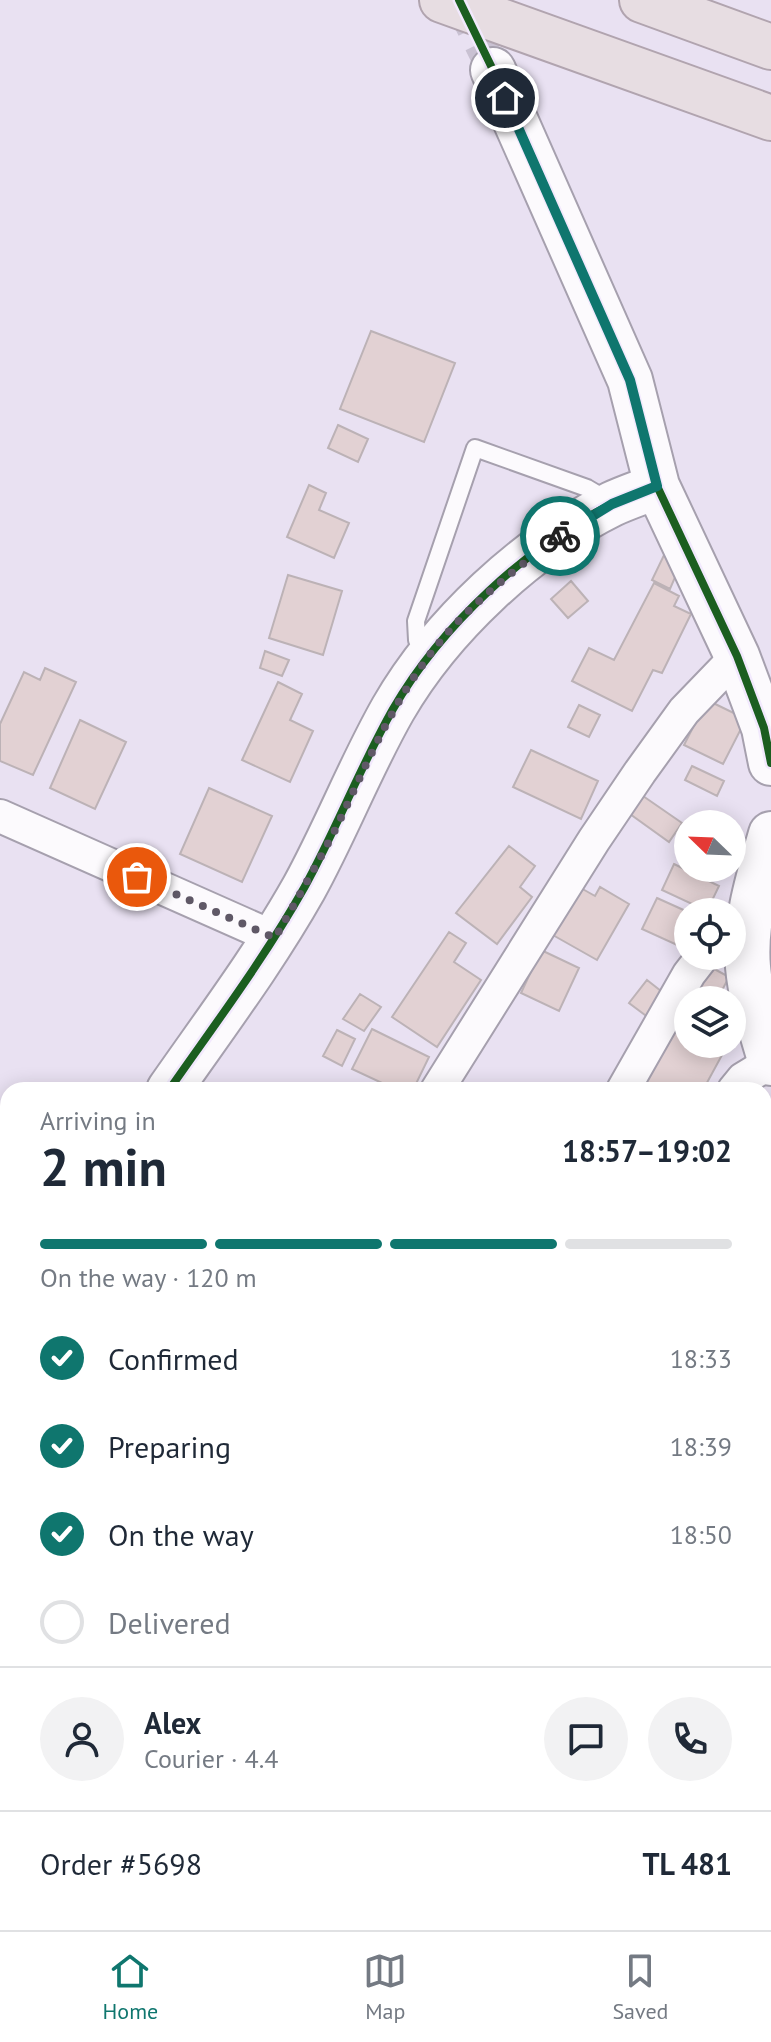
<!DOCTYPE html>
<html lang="en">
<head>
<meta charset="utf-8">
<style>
	:root { --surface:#fff; --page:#f2f2f3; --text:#1f2937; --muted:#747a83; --line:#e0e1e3; --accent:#0f766e }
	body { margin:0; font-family:"PT Sans",sans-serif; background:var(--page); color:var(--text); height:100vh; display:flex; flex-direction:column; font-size:30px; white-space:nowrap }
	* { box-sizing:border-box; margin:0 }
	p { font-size:26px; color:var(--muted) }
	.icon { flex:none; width:44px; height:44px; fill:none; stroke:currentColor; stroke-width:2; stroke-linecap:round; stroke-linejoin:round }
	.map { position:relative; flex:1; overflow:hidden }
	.sheet { position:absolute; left:0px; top:1082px; width:772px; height:848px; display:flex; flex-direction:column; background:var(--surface); border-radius:24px 24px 0 0; box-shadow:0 4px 20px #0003 }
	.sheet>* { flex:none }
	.needle { width:52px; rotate:293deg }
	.fabs { position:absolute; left:674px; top:810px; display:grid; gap:16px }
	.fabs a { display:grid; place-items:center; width:72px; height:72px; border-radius:50%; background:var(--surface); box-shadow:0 4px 20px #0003; font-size:40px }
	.pin { position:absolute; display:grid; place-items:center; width:68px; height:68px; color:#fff; margin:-34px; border:4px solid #fff; border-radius:50%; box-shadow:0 2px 8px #0007 }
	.courier { position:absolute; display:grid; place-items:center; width:80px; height:80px; margin:-40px; border:6px solid #0f766e; border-radius:50%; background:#fff; color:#222; box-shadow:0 2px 10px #0007 }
	.overview em { font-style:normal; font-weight:600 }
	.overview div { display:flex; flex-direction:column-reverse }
	.overview { display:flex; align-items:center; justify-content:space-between; height:136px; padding:0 40px }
	h1 { font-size:52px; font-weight:600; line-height:60px }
	.bar { display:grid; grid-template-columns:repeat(4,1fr); gap:12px 8px; align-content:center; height:96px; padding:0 40px }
	.bar i { height:10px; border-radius:6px; background:var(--line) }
	.bar .current { background:var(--accent) }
	.bar p { grid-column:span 4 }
	.line { display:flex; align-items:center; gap:20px; padding:0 40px; border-top:2px solid var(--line) }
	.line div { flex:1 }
	.round { display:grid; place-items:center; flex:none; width:84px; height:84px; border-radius:42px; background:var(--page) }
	ol { padding:0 40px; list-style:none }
	li { display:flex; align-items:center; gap:24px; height:88px }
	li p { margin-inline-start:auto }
	li .icon { padding:8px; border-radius:50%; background:var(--accent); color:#fff; stroke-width:4 }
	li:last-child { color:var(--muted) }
	li i { width:44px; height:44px; border:4px solid var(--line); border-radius:50% }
	.menu { display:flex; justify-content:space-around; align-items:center; height:112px; border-top:2px solid var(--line); background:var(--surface); font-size:22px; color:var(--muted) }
	.menu a { display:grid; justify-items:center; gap:4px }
	.menu .current { color:var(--accent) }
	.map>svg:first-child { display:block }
	.building { fill:#e2d1d3; stroke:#bcb2b6; stroke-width:2 }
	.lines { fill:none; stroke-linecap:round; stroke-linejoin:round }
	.street-tunnel { stroke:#c9c1d2; stroke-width:32; stroke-dasharray:32 16; stroke-linecap:butt }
	.lane-casing { stroke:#a6a0ae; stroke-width:20 }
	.street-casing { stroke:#a6a0ae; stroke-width:36 }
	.secondary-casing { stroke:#a6a0ae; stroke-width:48 }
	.highway-casing { stroke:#b1a4af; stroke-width:48 }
	.lane { stroke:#fcfafd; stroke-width:16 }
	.street { stroke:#fcfafd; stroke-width:32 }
	.secondary { stroke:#fcfafd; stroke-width:44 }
	.highway { stroke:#e7dde2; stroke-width:44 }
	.cycleway-casing { stroke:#f2e9fd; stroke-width:13 }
	.cycleway { stroke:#1b5e20; stroke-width:8 }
	.done { stroke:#5f5866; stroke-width:8; stroke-dasharray:0 14.4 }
	.route { stroke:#0f766e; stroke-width:10 }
</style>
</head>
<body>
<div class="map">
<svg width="771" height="1930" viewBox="0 0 771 1930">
	<rect width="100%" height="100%" fill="#e9e1f2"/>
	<!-- building -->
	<path class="building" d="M371,331L455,363L424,442L340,409Z
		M338,425L368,439L358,462L328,448Z
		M309,485L326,493L319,510L349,523L334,558L287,537Z
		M665,553L682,561L670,589L652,580Z
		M288,575L342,591L323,655L269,638Z
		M571,581L588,601L568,618L551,599Z
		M654,583L679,596L674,606L691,614L662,673L653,670L632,711L572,681L589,648L614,660Z
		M265,651L289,660L282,676L260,668Z
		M45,668L76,682L33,775L0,761V724L24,672L40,680Z
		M278,682L302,694L290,720L313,731L290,782L242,760Z
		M707,700L746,719L723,764L684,745Z
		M579,705L600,715L589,737L568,727Z
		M80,720L126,742L95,809L50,788Z
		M531,750L598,781L581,819L513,787Z
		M692,766L724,781L717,796L685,780Z
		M209,788L272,816L242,882L180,854Z
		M643,796L682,823L669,842L630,814Z
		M509,846L535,866L520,887L532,897L497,944L456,913Z
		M674,864L719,886L707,911L662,890Z
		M579,887L595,896L600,887L629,904L597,960L551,934Z
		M657,898L688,912V950L642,929Z
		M449,932L466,943L454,962L481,980L437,1047L392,1017Z
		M541,950L579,968L559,1011L521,993Z
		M707,965L729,977L717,1000H688Z
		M647,980L666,995L649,1018L629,1003Z
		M360,994L381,1007L364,1031L343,1019Z
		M688,1000V1044H728L703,1090H659L644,1081Z
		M372,1029L429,1057L413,1090H397L352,1069Z
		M337,1030L355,1039L342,1066L323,1056Z
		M771,1226V1316L765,1326L764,1237Z
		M768,1443L771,1444V1492L764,1489V1453Z
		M771,1586V1617L764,1614V1601Z
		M0,1762L8,1765V1792L0,1789Z
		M764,1828L771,1831V1874L764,1871Z
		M8,1914V1922H22L33,1930H0V1925Z
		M138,1922H188L185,1930H157Z
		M233,1922H265L262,1930H230Z
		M388,1922H439L438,1930H387Z
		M477,1922H546L545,1930H475Z
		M596,1922H630L627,1930H594Z
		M703,1922H755L752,1930H700Z"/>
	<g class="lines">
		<!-- street-tunnel -->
		<path class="street-tunnel" d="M459,0L493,70"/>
		<defs>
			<path id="lane" d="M426,656L417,640L416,621L475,448L587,488L609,501"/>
			<path id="street" d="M0,816L275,938
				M437,1090L594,840L640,772L684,711L737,656
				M623,1090L689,974L703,956
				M734,1090L743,1079L771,1062
				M764,1226L771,1218
				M764,1372L771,1360
				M0,1856L8,1840
				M80,1922L93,1930
				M219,1930L222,1922
				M374,1930L376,1922
				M466,1930L468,1922
				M554,1930L555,1922
				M689,1930L691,1922"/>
			<path id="secondary" d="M493,70L630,380L657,486L737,656L764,728L771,763
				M771,834C759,876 744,922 748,967C751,1000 762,1032 771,1063
				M169,1090C215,1024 264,959 304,888C336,830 360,767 393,709C441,626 527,546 612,504C627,497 643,492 657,486
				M0,1364L8,1351"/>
			<path id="highway" d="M442,0L771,118
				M642,0L771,47"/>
		</defs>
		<!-- lane casing -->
		<use href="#lane" class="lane-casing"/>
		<!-- street casing -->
		<use href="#street" class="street-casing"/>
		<!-- secondary casing -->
		<use href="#secondary" class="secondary-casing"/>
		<!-- highway casing -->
		<use href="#highway" class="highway-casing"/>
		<!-- lane -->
		<use href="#lane" class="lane"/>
		<!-- street -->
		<use href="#street" class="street"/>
		<!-- secondary -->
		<use href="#secondary" class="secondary"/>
		<!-- highway -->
		<use href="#highway" class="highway"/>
		<defs>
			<path id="cycleway" d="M459,0L493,70L630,380L657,486L737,656L764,728L771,763
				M169,1090C215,1024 264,959 304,888C336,830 360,767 393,709C441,626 527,546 612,504C627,497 643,492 657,486"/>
		</defs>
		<!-- cycleway casing -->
		<use href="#cycleway" class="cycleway-casing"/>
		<!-- cycleway -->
		<use href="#cycleway" class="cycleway"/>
	</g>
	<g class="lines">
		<!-- done -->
		<path class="done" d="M137,877L275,938C295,903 315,868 334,832C363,773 387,713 426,660C461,611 511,572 560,536"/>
		<!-- route -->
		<path class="route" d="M505,98L630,380L657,486L612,504L560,536"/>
	</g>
</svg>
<div class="fabs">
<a><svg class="needle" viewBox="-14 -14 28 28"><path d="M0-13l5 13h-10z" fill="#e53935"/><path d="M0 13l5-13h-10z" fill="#747a83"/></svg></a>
<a><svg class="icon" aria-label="locate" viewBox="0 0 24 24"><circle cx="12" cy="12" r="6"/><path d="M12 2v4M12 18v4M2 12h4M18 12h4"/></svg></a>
<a><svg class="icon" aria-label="layers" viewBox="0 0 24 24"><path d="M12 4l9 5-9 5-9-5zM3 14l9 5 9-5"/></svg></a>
</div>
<div class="pin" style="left:137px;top:877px;background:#ea580c"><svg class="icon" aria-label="bag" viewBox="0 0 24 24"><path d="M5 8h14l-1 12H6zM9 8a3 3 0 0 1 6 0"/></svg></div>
<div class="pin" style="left:505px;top:98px;background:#1f2937"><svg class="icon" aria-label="home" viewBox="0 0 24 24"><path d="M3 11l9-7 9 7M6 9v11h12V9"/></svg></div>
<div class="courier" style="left:560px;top:536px"><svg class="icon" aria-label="bike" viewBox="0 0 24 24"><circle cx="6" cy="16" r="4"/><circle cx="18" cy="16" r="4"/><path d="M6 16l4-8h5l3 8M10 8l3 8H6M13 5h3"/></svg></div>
<section class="sheet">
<div class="overview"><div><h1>2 min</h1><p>Arriving in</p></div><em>18:57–19:02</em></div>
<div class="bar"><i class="current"></i><i class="current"></i><i class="current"></i><i></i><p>On the way · 120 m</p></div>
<ol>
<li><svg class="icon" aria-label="check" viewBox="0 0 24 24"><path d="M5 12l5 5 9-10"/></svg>Confirmed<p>18:33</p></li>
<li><svg class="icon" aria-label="check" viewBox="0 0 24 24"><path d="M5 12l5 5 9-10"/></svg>Preparing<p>18:39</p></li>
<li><svg class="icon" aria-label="check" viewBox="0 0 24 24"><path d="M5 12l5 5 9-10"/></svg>On the way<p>18:50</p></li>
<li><i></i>Delivered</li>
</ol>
<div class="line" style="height:144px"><a class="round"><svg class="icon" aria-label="person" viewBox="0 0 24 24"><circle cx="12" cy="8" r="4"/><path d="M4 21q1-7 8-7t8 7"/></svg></a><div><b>Alex</b><p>Courier · 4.4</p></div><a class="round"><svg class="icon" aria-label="chat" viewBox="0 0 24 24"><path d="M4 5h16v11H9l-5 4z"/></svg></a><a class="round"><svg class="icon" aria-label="phone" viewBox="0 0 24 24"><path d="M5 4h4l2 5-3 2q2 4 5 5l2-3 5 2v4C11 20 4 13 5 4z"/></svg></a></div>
<div class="line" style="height:104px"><div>Order #5698</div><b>TL 481</b></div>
</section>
</div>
<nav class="menu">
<a class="current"><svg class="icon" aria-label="home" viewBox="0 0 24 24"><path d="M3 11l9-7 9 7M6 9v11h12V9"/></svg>Home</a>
<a><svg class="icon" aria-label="map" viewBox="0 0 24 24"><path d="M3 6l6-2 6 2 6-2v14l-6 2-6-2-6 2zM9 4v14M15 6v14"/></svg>Map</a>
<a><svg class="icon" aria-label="saved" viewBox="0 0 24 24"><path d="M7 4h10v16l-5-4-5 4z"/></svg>Saved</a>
</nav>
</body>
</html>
